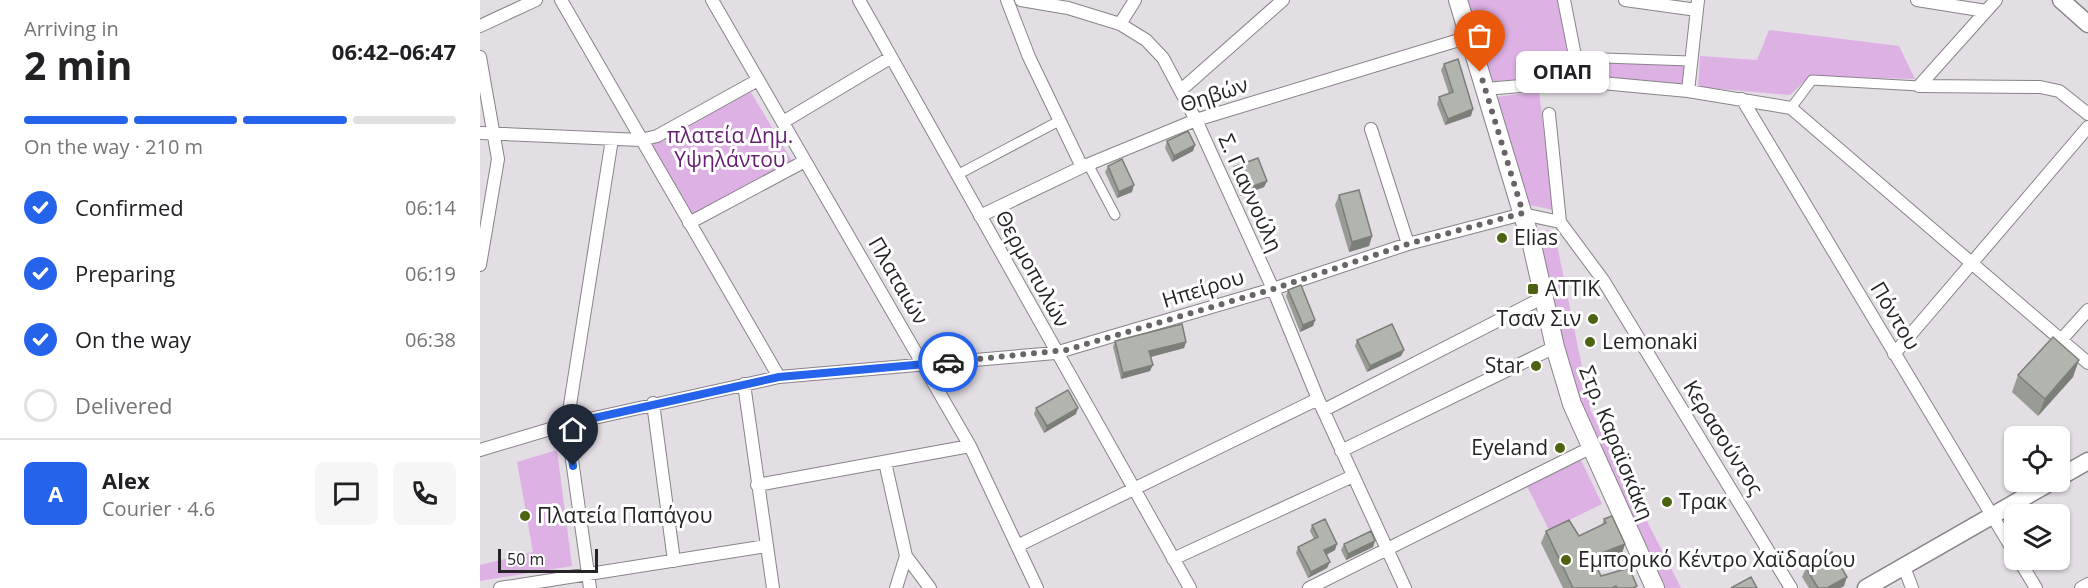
<!DOCTYPE html>
<html lang="en">
<head>
<meta charset="utf-8">
<style>
	:root { --surface:#fff; --page:#f6f6f6; --text:#202124; --muted:#757577; --line:#e0e0e0; --accent:#2563eb }
	body { margin:0; font-family:"Open Sans",sans-serif; background:var(--page); color:var(--text); height:100vh; display:flex; flex-direction:column; font-size:22px; white-space:nowrap }
	* { box-sizing:border-box; margin:0 }
	p { font-size:20px; color:var(--muted) }
	.icon { flex:none; width:33px; height:33px; fill:none; stroke:currentColor; stroke-width:2; stroke-linecap:round; stroke-linejoin:round }
	.map { position:relative; flex:1; overflow:hidden }
	.side { display:flex; flex-direction:column; background:var(--surface); width:480px }
	.side>* { flex:none }
	.fabs { position:absolute; left:1524px; top:426px; display:grid; gap:12px }
	.fabs a { display:grid; place-items:center; width:66px; height:66px; border-radius:9px; background:var(--surface); box-shadow:0 2px 4px #0004; font-size:30px }
	.scale { position:absolute; left:18px; bottom:15px; width:100px; box-sizing:border-box; padding-left:6px; border:3px solid #262326; border-top:0; font-size:16px; line-height:21px; white-space:nowrap; color:#262326; -webkit-text-stroke:4px #fff; paint-order:stroke }
	.pin { position:absolute; display:grid; place-items:center; width:51px; height:51px; color:#fff; margin:-62px -26px; border-radius:50% 50% 50% 0; rotate:-45deg; box-shadow:0 0 6px #0007 }
	.pin .icon { rotate:45deg }
	.courier { position:absolute; display:grid; place-items:center; width:60px; height:60px; margin:-30px; border:4px solid #2563eb; border-radius:50%; background:#fff; color:#222; box-shadow:0 2px 8px #0007 }
	.bubble { position:absolute; height:42px; border-radius:9px; background:var(--surface); box-shadow:0 2px 4px #0004; font-size:20px; font-weight:700; line-height:42px; text-align:center }
	.overview em { font-style:normal; font-weight:700 }
	.overview div { display:flex; flex-direction:column-reverse }
	.overview { display:flex; align-items:center; justify-content:space-between; height:102px; padding:0 24px }
	h1 { font-size:39px; font-weight:700; line-height:45px }
	.bar { display:grid; grid-template-columns:repeat(4,1fr); gap:9px 6px; align-content:center; height:72px; padding:0 24px }
	.bar i { height:8px; border-radius:4px; background:var(--line) }
	.bar .on { background:var(--accent) }
	.bar p { grid-column:span 4 }
	.line { display:flex; align-items:center; gap:15px; padding:0 24px; border-top:2px solid var(--line) }
	.line div { flex:1 }
	.round { display:grid; place-items:center; flex:none; width:63px; height:63px; border-radius:9px; background:var(--page) }
	ol { padding:0 24px; list-style:none }
	li { display:flex; align-items:center; gap:18px; height:66px }
	li p { margin-inline-start:auto }
	li .icon { padding:6px; border-radius:50%; background:var(--accent); color:#fff; stroke-width:4 }
	li:last-child { color:var(--muted) }
	li i { width:33px; height:33px; border:3px solid var(--line); border-radius:50% }
	main { display:flex; flex:1; min-height:0 }
	.map>svg:first-child { display:block }
	.green { fill:#ddb1e4 }
	.lines { fill:none; stroke-linecap:round; stroke-linejoin:round }
	.pedestrian-casing { stroke:#89838a; stroke-width:11 }
	.minor-casing { stroke:#89838a; stroke-width:14 }
	.tertiary-casing { stroke:#89838a; stroke-width:19 }
	.secondary-casing { stroke:#89838a; stroke-width:20 }
	.pedestrian { stroke:#fff; stroke-width:9 }
	.minor { stroke:#fff; stroke-width:12 }
	.tertiary { stroke:#fff; stroke-width:16 }
	.secondary { stroke:#fff; stroke-width:18 }
	.wall { fill:#989c95 }
	.shaded-wall { fill:#7c7f79 }
	.building { fill:#b1b5ad; stroke:#7c7f79; stroke-width:1.5 }
	.done { stroke:#686468; stroke-width:6; stroke-dasharray:0 10.8 }
	.route { stroke:#2563eb; stroke-width:8 }
	.poi-dot { fill:#4d630f; stroke:#fff; stroke-width:2 }
	.labels { text-anchor:middle; stroke-width:6; stroke-linejoin:round; paint-order:stroke }
	.street-label { font-size:21px; fill:#262326; stroke:#fff }
	.park-label { font-size:21px; fill:#64206f; stroke:#fff }
	.poi-label { font-size:21px; fill:#262326; stroke:#fff; text-anchor:start }
</style>
</head>
<body>
<main>
<section class="side">
<div class="overview"><div><h1>2 min</h1><p>Arriving in</p></div><em>06:42–06:47</em></div>
<div class="bar"><i class="on"></i><i class="on"></i><i class="on"></i><i></i><p>On the way · 210 m</p></div>
<ol>
<li><svg class="icon" aria-label="check" viewBox="0 0 24 24"><path d="M5 12l5 5 9-10"/></svg>Confirmed<p>06:14</p></li>
<li><svg class="icon" aria-label="check" viewBox="0 0 24 24"><path d="M5 12l5 5 9-10"/></svg>Preparing<p>06:19</p></li>
<li><svg class="icon" aria-label="check" viewBox="0 0 24 24"><path d="M5 12l5 5 9-10"/></svg>On the way<p>06:38</p></li>
<li><i></i>Delivered</li>
</ol>
<div class="line" style="height:108px"><b class="round" style="background:var(--accent);color:#fff">A</b><div><b>Alex</b><p>Courier · 4.6</p></div><a class="round"><svg class="icon" aria-label="chat" viewBox="0 0 24 24"><path d="M4 5h16v11H9l-5 4z"/></svg></a><a class="round"><svg class="icon" aria-label="phone" viewBox="0 0 24 24"><path d="M5 4h4l2 5-3 2q2 4 5 5l2-3 5 2v4C11 20 4 13 5 4z"/></svg></a></div>
</section>
<div class="map">
<svg width="1608" height="588" viewBox="0 0 1608 588">
	<rect width="100%" height="100%" fill="#e3dde4"/>
	<!-- green -->
	<path class="green" d="M982,0H1079L1094,75L1009,84Z
		M1289,30L1419,46L1435,79L1330,76L1310,95L1218,87L1220,56L1277,60Z
		M1102,63L1205,64L1204,85L1105,77Z
		M269,89L313,163L213,215L170,145Z
		M1059,91L1073,210L1050,205L1016,97Z
		M1055,230H1074L1111,411L1201,588H1181L1102,416Z
		M77,450L92,566L0,581V565L53,552L37,462Z
		M1100,458L1122,504L1069,530L1046,484Z"/>
	<g class="lines">
		<defs>
			<path id="pedestrian" d="M1095,57L1210,61
				M1311,108L1332,80L1439,86
				M608,164L635,215
				M477,175L579,121"/>
			<path id="minor" d="M81,0L299,377
				M232,0L490,446L557,588
				M379,0L710,588
				M527,0L549,57L602,167
				M541,0L588,8L640,24L666,40L683,58L716,120L793,289L838,399L925,588
				M1084,0L1100,81
				M1145,0L1217,10
				M1437,0L1506,11
				M640,24L655,0
				M0,26L56,0
				M0,57L18,159L0,265
				M1439,86L1560,87L1579,91L1608,114
				M1439,86L1516,0
				M1006,89L1100,81L1208,91L1311,108L1608,363
				M701,90L803,0
				M1208,91L1218,0
				M1262,99L1534,552
				M1069,114L1080,222
				M303,122L410,58
				M891,129L928,244
				M0,133L161,140L177,136L278,80
				M500,216L602,167L716,120L989,37
				M209,223L325,161
				M1581,340L1608,310
				M1414,354L1608,127
				M264,384L293,588
				M173,403L194,561
				M844,410L1064,297
				M0,450L87,424L299,377L575,353L793,289L928,244L1043,214L1080,222L1123,280L1311,588
				M861,451L1075,347
				M405,462L426,556L450,588
				M277,485L490,446
				M537,546L838,399
				M693,559L873,476
				M1539,560L1556,588
				M1424,567L1432,588
				M20,588L286,546
				M110,588L87,424L132,139
				M416,588L426,556
				M829,588L1110,448
				M1601,588L1608,584"/>
			<path id="tertiary" d="M1581,0L1608,24
				M1580,477L1608,461
				M1386,588L1571,482"/>
			<path id="secondary" d="M978,0L1052,245L1075,347L1092,404L1175,588"/>
		</defs>
		<!-- pedestrian casing -->
		<use href="#pedestrian" class="pedestrian-casing"/>
		<!-- minor casing -->
		<use href="#minor" class="minor-casing"/>
		<!-- tertiary casing -->
		<use href="#tertiary" class="tertiary-casing"/>
		<!-- secondary casing -->
		<use href="#secondary" class="secondary-casing"/>
		<!-- pedestrian -->
		<use href="#pedestrian" class="pedestrian"/>
		<!-- minor -->
		<use href="#minor" class="minor"/>
		<!-- tertiary -->
		<use href="#tertiary" class="tertiary"/>
		<!-- secondary -->
		<use href="#secondary" class="secondary"/>
	</g>
	<!-- wall -->
	<path class="wall" d="M964,64L991,116L965,125L957,104L959,97L969,94L961,70Z
		M687,141L715,145L713,151L692,162L685,148Z
		M628,166L652,192L637,198L625,172Z
		M754,167L787,181L784,187L760,196L751,173Z
		M859,195L892,236L889,246L869,252L855,205Z
		M808,290L835,320L833,326L820,332L806,296Z
		M877,340L924,350L921,356L887,372L875,346Z
		M635,341L706,342L704,348L670,357V371L641,379L633,347Z
		M1538,375L1593,377L1558,416L1532,392Z
		M556,408L596,414L564,433L554,414Z
		M1124,519L1145,544L1141,556L1116,566L1121,576L1157,588H1083L1061,543L1066,531L1099,536L1122,525Z
		M832,525L855,550L846,555L847,568L828,578L816,553L818,547L834,539L830,531Z
		M864,544L893,547L866,560L861,550Z
		M1326,568L1364,586L1360,588H1329L1322,577Z"/>
	<!-- shaded-wall -->
	<path class="shaded-wall" d="M993,109L991,116L965,125L968,119Z
		M715,145L713,151L692,162L694,156Z
		M787,181L784,187L760,196L763,190Z
		M654,185L652,192L637,198L639,192Z
		M892,236L889,246L869,252L872,242Z
		M835,320L833,326L820,332L823,325Z
		M706,342L704,348L667,358L669,351Z
		M924,350L921,356L887,372L890,366Z
		M1599,360L1593,377L1558,416L1565,399Z
		M673,365L670,371L641,379L643,373Z
		M598,408L596,414L564,433L567,426Z
		M895,541L893,547L866,560L868,554Z
		M857,544L855,550L842,557L844,550Z
		M1145,544L1141,556L1108,570L1112,557Z
		M850,562L847,568L828,578L831,572Z
		M1367,577L1364,586L1360,588H1347Z"/>
	<!-- building -->
	<path class="building" d="M978,59L993,109L968,119L959,97L973,92L964,64Z
		M708,131L715,145L694,156L687,141Z
		M778,158L787,181L763,190L754,167Z
		M642,159L654,185L639,192L628,166Z
		M879,190L892,236L872,242L859,195Z
		M821,285L835,320L823,325L808,290Z
		M702,324L706,342L669,351L673,365L643,373L635,341Z
		M912,324L924,350L890,366L877,340Z
		M1573,337L1599,360L1565,399L1538,375Z
		M588,390L598,408L567,426L556,408Z
		M1132,516L1145,544L1112,557L1121,576L1149,568L1157,586L1153,588H1137L1136,586L1132,588H1093L1066,531L1089,520L1099,536L1126,523L1124,519Z
		M845,519L857,544L844,550L850,562L831,572L818,547L838,537L832,525Z
		M891,531L895,541L868,554L864,544Z
		M1352,552L1367,577L1347,588H1338L1326,568Z
		M1271,577L1277,588H1251Z"/>
	<g class="lines">
		<!-- done -->
		<path class="done" d="M468,362L586,350L793,289L928,244L1043,213L1000,72"/>
		<!-- route -->
		<path class="route" d="M93,466L87,424L299,377L468,362"/>
	</g>
	<!-- markers -->
	<g class="poi-dot">
		<circle cx="1022" cy="238" r="6"/>
		<rect x="1047" y="283" width="12" height="12" rx="3"/>
		<circle cx="1113" cy="319" r="6"/>
		<circle cx="1110" cy="342" r="6"/>
		<circle cx="1056" cy="366" r="6"/>
		<circle cx="1080" cy="448" r="6"/>
		<circle cx="1187" cy="502" r="6"/>
		<circle cx="45" cy="516" r="6"/>
		<circle cx="1086" cy="560" r="6"/>
	</g>
	<g class="labels">
		<!-- street labels -->
		<g class="street-label">
			<text transform="translate(734 95) rotate(-18)" y="7">Θηβών</text>
			<text transform="translate(770 193) rotate(66)" y="7">Σ. Γιαννούλη</text>
			<text transform="translate(552 269) rotate(61)" y="7">Θερμοπυλών</text>
			<text transform="translate(418 281) rotate(60)" y="7">Πλαταιών</text>
			<text transform="translate(723 289) rotate(-17)" y="7">Ηπείρου</text>
			<text transform="translate(1415 316) rotate(59)" y="7">Πόντου</text>
			<text transform="translate(1243 438) rotate(58)" y="7">Κερασούντος</text>
			<text transform="translate(1136 443) rotate(68)" y="7">Στρ. Καραϊσκάκη</text>
		</g>
		<!-- park labels -->
		<g class="park-label">
			<text x="250" y="143">πλατεία Δημ.<tspan x="250" dy="24">Υψηλάντου</tspan></text>
		</g>
		<!-- poi labels -->
		<g class="poi-label">
			<text x="1034" y="245">Elias</text>
			<text x="1065" y="296">ΑΤΤΙΚ</text>
			<text x="1101" y="326" text-anchor="end">Τσαν Σιν</text>
			<text x="1122" y="349">Lemonaki</text>
			<text x="1044" y="373" text-anchor="end">Star</text>
			<text x="1068" y="455" text-anchor="end">Eyeland</text>
			<text x="1199" y="509">Τρακ</text>
			<text x="57" y="523">Πλατεία Παπάγου</text>
			<text x="1098" y="567">Εμπορικό Κέντρο Χαϊδαρίου</text>
		</g>
	</g>
</svg>
<div class="fabs">
<a><svg class="icon" aria-label="locate" viewBox="0 0 24 24"><circle cx="12" cy="12" r="6"/><path d="M12 2v4M12 18v4M2 12h4M18 12h4"/></svg></a>
<a><svg class="icon" aria-label="layers" viewBox="0 0 24 24"><path d="M12 4l9 5-9 5-9-5zM3 14l9 5 9-5"/></svg></a>
</div>
<div class="scale">50 m</div>
<div class="pin" style="left:1000px;top:72px;background:#ea580c"><svg class="icon" aria-label="bag" viewBox="0 0 24 24"><path d="M5 8h14l-1 12H6zM9 8a3 3 0 0 1 6 0"/></svg></div>
<div class="pin" style="left:93px;top:466px;background:#1f2937"><svg class="icon" aria-label="home" viewBox="0 0 24 24"><path d="M3 11l9-7 9 7M6 9v11h12V9"/></svg></div>
<div class="courier" style="left:468px;top:362px"><svg class="icon" aria-label="car" viewBox="0 0 24 24"><path d="M5 17H2v-5l4-1 3-4h7l3 4 3 1v5h-3M9 17h6M6 11h13"/><circle cx="7" cy="17" r="2"/><circle cx="17" cy="17" r="2"/></svg></div>
<div class="bubble" style="left:1036px;top:51px;width:93px">ΟΠΑΠ</div>
</div>
</main>
</body>
</html>
